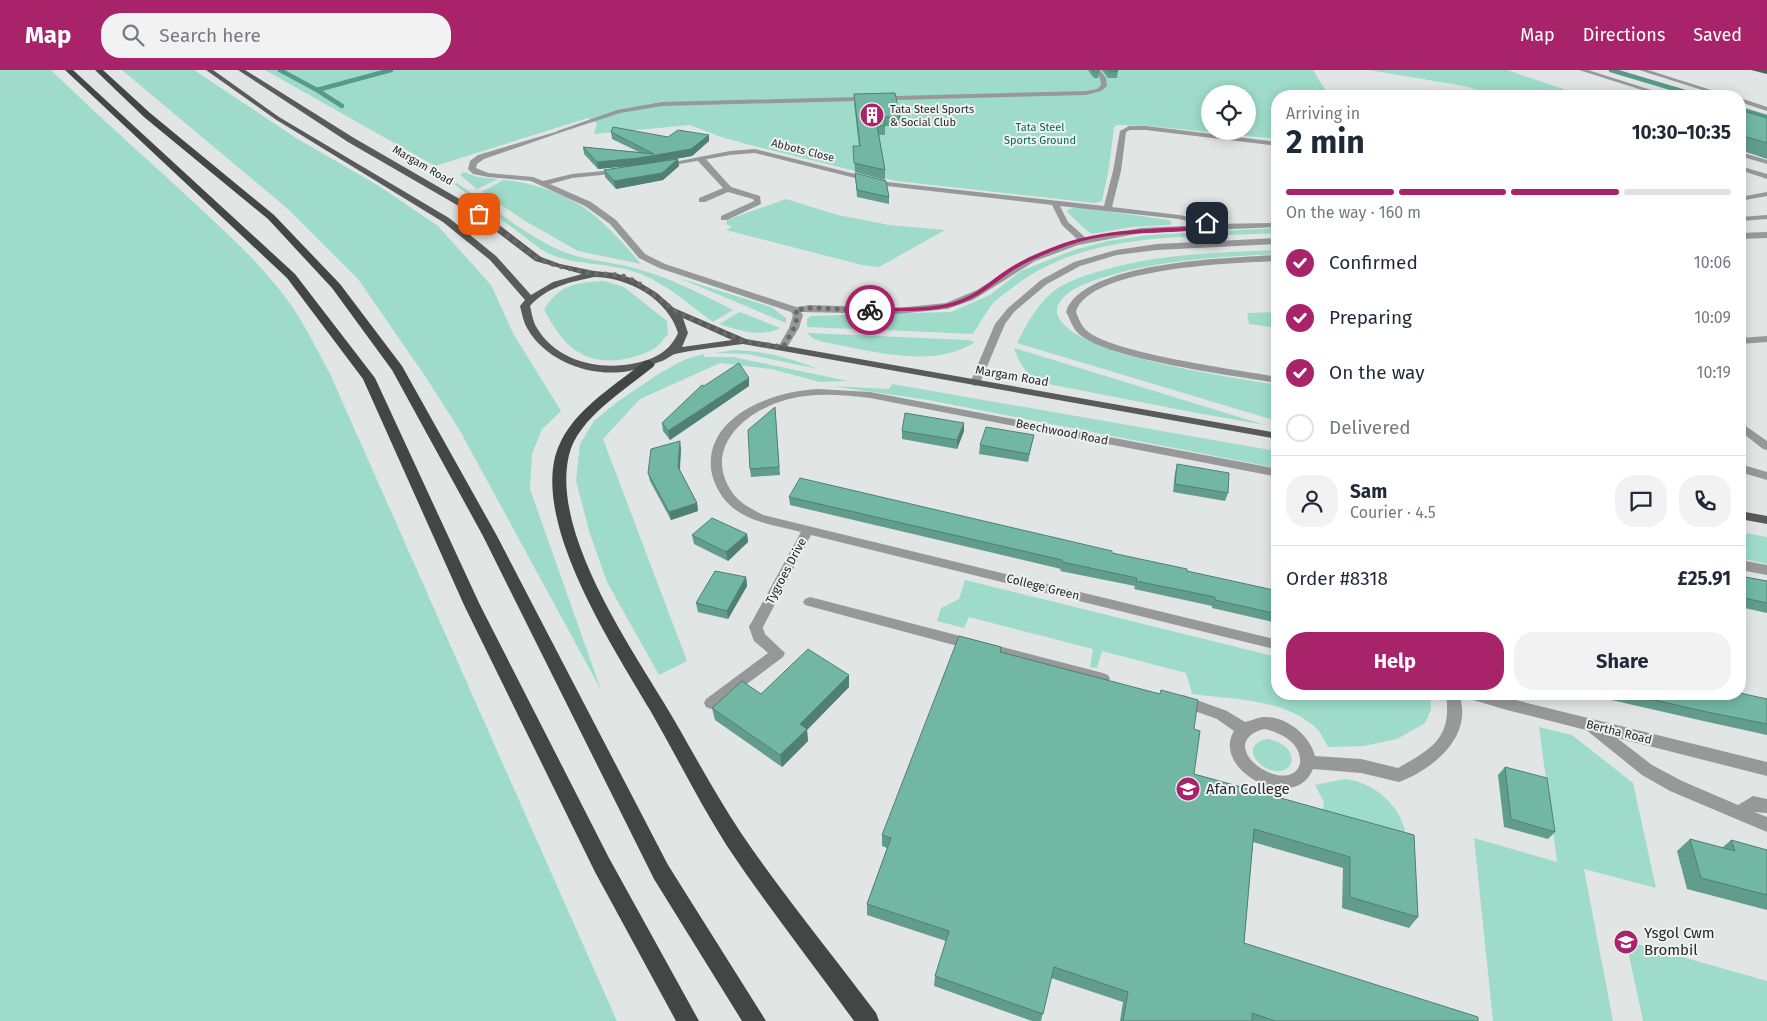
<!DOCTYPE html>
<html lang="en">
<head>
<meta charset="utf-8">
<style>
	:root { --surface:#fff; --page:#f2f2f3; --text:#1f2937; --muted:#747a83; --line:#e0e1e3; --accent:#a9236b }
	body { margin:0; font-family:"Fira Sans",sans-serif; background:var(--page); color:var(--text); height:100vh; display:flex; flex-direction:column; font-size:19px; white-space:nowrap }
	* { box-sizing:border-box; margin:0 }
	p { font-size:16px; color:var(--muted) }
	.icon { flex:none; width:28px; height:28px; fill:none; stroke:currentColor; stroke-width:2; stroke-linecap:round; stroke-linejoin:round }
	.map { position:relative; flex:1; overflow:hidden }
	.side { position:absolute; left:1271px; top:20px; width:475px; height:610px; display:flex; flex-direction:column; background:var(--surface); border-radius:20px; box-shadow:0 2px 12px #0003 }
	.side>* { flex:none }
	.fabs { position:absolute; left:1201px; top:15px; display:grid; gap:10px }
	.fabs a { display:grid; place-items:center; width:55px; height:55px; border-radius:50%; background:var(--surface); box-shadow:0 2px 12px #0003; font-size:25px }
	.pin { position:absolute; display:grid; place-items:center; width:42px; height:42px; color:#fff; margin:-21px; border-radius:10px; box-shadow:0 2px 8px #0006 }
	.courier { position:absolute; display:grid; place-items:center; width:50px; height:50px; margin:-25px; border:4px solid #a9236b; border-radius:50%; background:#fff; color:#222; box-shadow:0 1px 6px #0007 }
	.headline em { font-style:normal; font-weight:700 }
	.headline div { display:flex; flex-direction:column-reverse }
	.headline { display:flex; align-items:center; justify-content:space-between; height:85px; padding:0 15px }
	h1 { font-size:32px; font-weight:700; line-height:38px }
	.bar { display:grid; grid-template-columns:repeat(4,1fr); gap:8px 5px; align-content:center; height:60px; padding:0 15px }
	.bar i { height:6px; border-radius:4px; background:var(--line) }
	.bar .current { background:var(--accent) }
	.bar p { grid-column:span 4 }
	.line { display:flex; align-items:center; gap:12px; padding:0 15px; border-top:1px solid var(--line) }
	.line div { flex:1 }
	.round { display:grid; place-items:center; flex:none; width:52px; height:52px; border-radius:20px; background:var(--page) }
	ol { padding:0 15px; list-style:none }
	li { display:flex; align-items:center; gap:15px; height:55px }
	li p { margin-inline-start:auto }
	li .icon { padding:5px; border-radius:50%; background:var(--accent); color:#fff; stroke-width:4 }
	li:last-child { color:var(--muted) }
	li i { width:28px; height:28px; border:2px solid var(--line); border-radius:50% }
	.primary-button { display:flex; gap:10px; margin-top:auto; padding:10px 15px }
	.primary-button a { flex:1; height:58px; border-radius:20px; background:var(--accent); color:#fff; font-size:20px; font-weight:700; line-height:58px; text-align:center }
	.primary-button a+a { background:var(--page); color:var(--text) }
	header { display:flex; align-items:center; gap:30px; box-sizing:border-box; height:70px; padding:0 25px; background:var(--accent); color:#fff }
	header strong { font-size:24px }
	nav { display:flex; gap:28px; margin-inline-start:auto; font-size:18px }
	.search { width:350px; height:45px; background:var(--page); display:flex; align-items:center; gap:12px; box-sizing:border-box; padding:0 18px; border-radius:20px; color:var(--muted); font-size:19px }
	.map>svg:first-child { display:block }
	.green { fill:#9edcc9; fill-rule:evenodd }
	.lines { fill:none; stroke-linecap:round; stroke-linejoin:round }
	.stream { stroke:#559b87; stroke-width:4.5 }
	.lane { fill:#979998; fill-rule:evenodd }
	.street { fill:#979998; fill-rule:evenodd }
	.primary { fill:#585b5a; fill-rule:evenodd }
	.highway { fill:#424645; fill-rule:evenodd }
	.wall { fill:#629d8c }
	.shaded-wall { fill:#508072 }
	.building { fill:#72b7a3; stroke:#508072 }
	.route { fill:#a9236b }
	.done { stroke:#696b6b; stroke-width:5; stroke-dasharray:0 9 }
	.labels { text-anchor:middle; stroke-width:4; stroke-linejoin:round; paint-order:stroke }
	.far-poi-label { font-size:11px; fill:#292a2a; stroke:#eef2f1; text-anchor:start }
	.far-park-label { font-size:11px; fill:#086754; stroke:#eef2f1 }
	.far-street-label { font-size:11px; fill:#292a2a; stroke:#eef2f1 }
	.street-label { font-size:12px; fill:#292a2a; stroke:#eef2f1 }
	.near-poi-label { font-size:15px; fill:#292a2a; stroke:#eef2f1; text-anchor:start }
</style>
</head>
<body>
<header>
<strong>Map</strong>
<div class="search"><svg class="icon" aria-label="search" viewBox="0 0 24 24"><circle cx="10" cy="10" r="6"/><path d="M15 15l6 6"/></svg>Search here</div>
<nav><a>Map</a><a>Directions</a><a>Saved</a></nav>
</header>
<div class="map">
<svg width="1767" height="951" viewBox="0 0 1767 951">
	<rect width="100%" height="100%" fill="#e1e5e4"/>
	<!-- green -->
	<path class="green" d="M0,0H51C100,48 152,93 202,140C234,170 268,201 293,238C307,259 318,282 330,304L617,951H0Z
		M122,0H194L296,68L379,116L438,156L491,215L514,265L561,341L542,359L532,384L530,419L601,620L459,359L425,306L358,209L288,139Z
		M265,0H1313L1329,26H1278L1277,69L1149,56L1117,55L1114,57L1109,98L1102,131L1095,133L896,111L758,77L721,67L690,55L594,64L597,53L588,48L435,96ZM1210,24H1248V61H1210Z
		M1369,0H1507L1584,26H1500L1464,16Z
		M463,102L478,107L498,109L477,119L460,105Z
		M503,110C539,113 578,128 604,154C617,166 629,180 641,194L578,181L525,151L482,122Z
		M457,113C489,135 532,170 567,183C591,192 617,192 641,200C673,209 703,225 733,240L713,252C689,235 664,211 635,202C604,191 571,197 542,180L454,114Z
		M786,129L838,145L889,155L945,160L879,197L862,195L726,160L732,157L726,154L727,150Z
		M1076,137L1169,150L1172,153L1170,155L1132,157L1092,164L1086,160L1068,143L1067,140Z
		M1277,158V163C1189,168 1085,160 1012,218C1006,223 999,227 994,232C986,241 980,254 973,264L884,260V253H878L877,260L807,257V249L811,246L951,242L990,225L1021,201L1074,180L1108,171L1149,165Z
		M1277,180V184C1217,187 1156,190 1098,209C1085,214 1071,218 1062,229C1058,234 1055,240 1058,246C1076,287 1233,307 1277,315V351L1017,273C1027,253 1039,231 1058,218C1071,210 1089,204 1104,200C1163,183 1217,183 1277,180Z
		M679,208L771,237L786,248V253Z
		M604,211L624,217L667,251L668,264C664,268 660,275 655,278C633,291 600,296 578,282C562,272 553,255 544,240C558,215 577,212 604,211Z
		M740,242L780,258C762,268 737,260 719,254Z
		M1277,242V258L1249,254L1247,243Z
		M807,263L968,270L975,272C933,300 869,280 823,272L814,269Z
		M1014,278L1265,355L1197,343L1043,313C1026,305 1020,295 1014,278Z
		M735,280C764,281 791,288 818,299L747,284L715,283Z
		M703,284L705,287H733L848,311L820,312L771,299L720,293L640,329L603,369L687,591L659,605L607,512L590,464L576,411L580,374L594,351L617,332L660,303L684,290Z
		M892,314L1277,381V398L928,330L832,316L889,319Z
		M1740,462L1767,467V494L1740,488Z
		M965,510L1277,587L1278,624H1426L1430,625L1431,640L1425,653L1397,669L1364,676L1328,677C1325,671 1322,665 1318,660C1287,628 1233,630 1192,624L1186,603L1102,581L1097,598L1090,597L1093,579L969,547L964,558L937,551L941,538L959,529Z
		M1539,657L1572,665L1633,713L1656,818L1584,799L1613,951H1493L1474,768L1557,792Z
		M1268,669C1274,670 1279,672 1283,675C1294,682 1296,698 1281,701C1260,704 1237,674 1268,669Z
		M1345,709C1371,712 1396,731 1404,757C1406,763 1405,771 1406,777L1321,753L1324,732L1315,715Z
		M1626,871L1767,911V951H1643Z"/>
	<g class="lines">
		<!-- stream -->
		<path class="stream" d="M280,0L317,20
			M1611,0L1698,26
			M342,36L317,20L391,0
			M1740,39L1767,47"/>
		<!-- lane -->
		<path class="lane" d="M1094,0H1100L1106,8L1107,16L1101,21L1086,25L662,36L620,43L562,62L557,61L617,40L662,32L1086,21L1097,19L1101,15L1100,8Z
			M1579,0H1588L1670,26H1661Z
			M1639,0H1648L1730,26H1721Z
			M1740,28L1767,37V41L1740,32Z
			M1740,82L1767,90V94L1740,86Z
			M698,87H704L731,117L760,126L761,134L727,150H721V146L754,131L753,129L728,122L705,132H699V128L723,118L698,91Z
			M1740,96L1767,104V109L1740,100Z
			M1767,122V126L1740,131V127Z
			M1740,135L1745,137V141H1740Z
			M1767,145V149L1740,151V147Z
			M1278,168V174L1157,180L1117,185L1080,196L1047,214L1014,242L1005,254L980,313L975,316L970,313L995,254L1008,238L1041,210L1074,192L1116,180L1157,174Z
			M810,527L1103,603L1108,605L1110,609L1108,613L1103,615L805,535L803,532L805,529Z
			M756,552L761,553L765,564L785,583L783,587L716,637L711,639L706,637L704,633L706,629L768,583L754,571L749,557L751,553Z
			M1446,624H1460C1461,632 1463,640 1462,647C1459,678 1426,702 1399,712L1361,703L1313,699C1295,745 1210,700 1234,661L1217,649L1178,635L1176,631L1178,627L1183,625L1227,641L1245,652C1251,651 1258,647 1264,647C1286,646 1310,665 1315,686L1361,689L1398,698C1433,678 1452,668 1446,624ZM1264,659C1280,662 1302,673 1300,693C1299,698 1296,702 1291,704C1267,714 1218,672 1264,659Z
			M1590,649L1595,651L1652,695L1682,711L1738,735L1753,726L1767,729V743L1754,742L1767,747V762L1670,721L1642,705L1585,659L1583,655L1585,651Z"/>
		<!-- street -->
		<path class="street" d="M1129,56H1146L1278,72V76L1146,60H1130L1126,62L1121,101L1112,137L1179,145L1210,151L1212,154L1278,153V157L1141,163L1078,175L1035,191L973,230L947,239L897,244L801,242L803,245L799,258L786,279L783,280L778,277L789,258L793,245L791,242L659,198L639,188L610,154L585,136L531,111L488,107L473,104L468,99L470,91L478,85L562,60V62L484,89L477,94L476,98L488,103L533,107L543,111L572,104L624,99L625,101L621,103L572,108L550,114L591,132L616,150L645,184L665,194L796,237L810,235L897,238L946,233L977,220L1029,187L1078,170L1062,155L1052,135L887,116L755,83L730,85L663,97L659,95L730,81L755,79L887,112L1104,136L1113,101L1120,61ZM1060,136L1179,149L1204,155L1141,158L1086,168L1068,152Z
			M1767,162V168L1740,169V163Z
			M1278,185V191C1236,193 1089,197 1076,242C1078,247 1081,255 1085,259C1107,283 1240,300 1278,307V313C1237,306 1101,289 1077,262C1072,257 1070,248 1066,242C1082,191 1232,188 1278,185Z
			M1767,266V272L1740,274V268Z
			M818,319L870,322L1278,399V407L870,328C844,325 816,322 789,329C748,339 701,377 732,422C739,433 752,439 763,445L1278,570V580L811,465L761,561L756,562L751,561L749,557L801,462C777,456 753,453 733,438C722,429 713,414 711,399C706,344 775,321 818,319Z
			M1740,352L1767,371V380L1763,379L1740,361Z
			M1740,394L1767,402V410L1740,402Z
			M1740,490L1767,495V505L1740,500Z
			M1464,624H1491L1767,692V706L1507,640L1466,628Z"/>
		<!-- primary -->
		<path class="primary" d="M206,0H213L279,47L449,148L496,186L531,225L553,212L582,204L535,191L476,146L348,72L238,0H245L354,68L482,142L541,187L560,194L594,201L615,203L634,209L657,223L674,238L746,269L1278,363V369L743,274C721,277 697,279 675,284C671,285 667,289 662,291C651,295 641,298 629,301C592,308 546,292 527,258C523,251 522,243 520,236L525,230L490,190L443,152L275,49ZM594,207C628,207 668,229 678,263C670,281 655,289 636,293C601,301 557,292 537,258C533,252 532,244 530,236C547,217 570,212 594,207ZM683,248L732,270L682,277L688,263Z
			M1751,0H1767V4Z
			M1740,441L1767,446V454L1740,449Z"/>
		<!-- highway -->
		<path class="highway" d="M65,0H73L295,204L375,308L480,535L609,788L699,951H676L595,802L464,535L363,309L287,208Z
			M95,0H103L150,43L274,145L340,214L402,296L497,466L668,795L766,951H742L654,809L483,466L392,300L332,218L268,149L144,47Z
			M649,290L655,294L653,297C625,320 578,348 569,385C551,460 626,570 664,633C690,676 713,721 741,763C783,825 831,883 876,943L879,951H854C812,893 767,836 727,776C699,732 676,685 650,640C613,577 537,461 555,387C566,344 612,318 645,291Z"/>
	</g>
	<!-- wall -->
	<path class="wall" d="M1088,0H1097L1099,2L1098,8H1094Z
		M1102,0H1117L1118,1L1117,8H1108Z
		M854,24L900,47V56H885V65H879L885,100V110L855,102L853,76H859L854,33Z
		M1740,40L1767,48V89L1740,80Z
		M611,62L668,67L709,65V71L692,86L645,94L678,89L679,96L663,110L616,119L605,107L604,100L636,95L598,99L584,84L583,77L639,82L612,69Z
		M855,103L889,127V134L857,127Z
		M749,308V316L670,370L663,361L662,353L704,316Z
		M775,337L780,405L751,407L750,399Z
		M902,361H964L957,379L902,369Z
		M1034,365L1028,392L979,384L980,375Z
		M681,379L680,400L697,433L698,441L671,450L650,411L648,403Z
		M1177,394L1228,423L1225,431L1173,422L1175,403Z
		M789,427L1112,483L1187,501L1278,521V553L1212,538V536L1134,519L1135,516L1060,501L1061,499L790,435Z
		M747,464L748,472L728,491L694,474L692,465Z
		M1740,506L1767,511V543L1740,537Z
		M746,507L747,516L728,549L698,542L696,533Z
		M1001,577V583L1160,624L1161,620L1194,659V704L1414,765L1418,847L1409,858L1342,838L1343,798L1253,772L1244,873L1478,951H1120L1123,932L1051,908L1041,951H1032L934,916L935,906L946,871L867,845V834L887,778L882,776V765Z
		M849,617L807,660L808,671L782,697L715,650L712,638L761,624Z
		M1585,624H1740L1767,629V665L1699,650Z
		M1505,697L1555,762L1548,769L1504,757L1498,705Z
		M1690,769L1722,778L1731,770L1767,780V840L1687,819L1677,781Z"/>
	<!-- shaded-wall -->
	<path class="shaded-wall" d="M709,65V71L692,86L640,95L598,99L597,92L639,88Z
		M678,89L679,96L663,110L616,119L614,111Z
		M749,308V316L670,370L668,361Z
		M964,353V361L957,379V370Z
		M680,371L681,379L679,405L678,397Z
		M697,433L698,441L671,450L669,442Z
		M747,464L748,472L728,491L726,482Z
		M746,507L747,516L728,549L727,541Z
		M849,605V617L807,660L808,671L782,697L780,685L800,654Z"/>
	<!-- building -->
	<path class="building" d="M1093,0H1097L1099,2H1094Z
		M1108,0H1117L1118,1L1109,2Z
		M895,23L900,47H883L885,56H877L885,100L854,93L853,76H860L854,24Z
		M1740,40L1767,48V73L1740,65Z
		M613,57L668,67L678,60L709,65L691,79L639,88L597,92L583,77L654,84L611,62Z
		M678,89L662,103L614,111L604,100Z
		M855,103L886,111L889,127L857,120Z
		M739,293L749,308L668,361L662,353L702,315L704,316Z
		M775,337L779,397L750,399L748,360Z
		M905,343L964,353L957,370L902,361Z
		M986,357L1034,365L1029,384L980,375Z
		M680,371L678,397L697,433L669,442L648,403L651,379Z
		M1177,394L1229,403L1228,423L1175,414Z
		M800,408L1112,481V483L1187,499V501L1278,521V544L1215,530V527L1136,511L1137,508L1062,492V490L789,427Z
		M712,448L747,464L726,482L692,465Z
		M715,501L746,507L727,541L696,533Z
		M1740,506L1767,511V533L1740,527Z
		M959,566L1001,577L1000,582L1160,624L1161,620L1198,630L1194,659L1200,661L1194,704L1414,765L1418,847L1350,827V787L1254,759L1244,873L1478,947V951H1275L1252,943V951H1123L1128,922L1054,897L1043,944L935,906L949,861L867,834L891,768L882,765Z
		M808,579L849,605L800,654L807,659L780,685L712,638L742,611L761,624Z
		M1740,623L1767,629V654L1707,642L1628,624Z
		M1505,697L1547,708L1555,762L1511,749Z
		M1690,769L1735,781L1731,770L1767,780V825L1701,808Z"/>
	<!-- route -->
	<path class="route" d="M1205,152H1209L1212,158C1169,165 1125,160 1083,171C1061,177 1031,189 1012,201C996,212 982,225 964,232C939,244 898,240 870,242L867,240L870,238C897,237 930,240 957,231C976,225 991,210 1008,199C1022,190 1040,182 1056,176C1103,158 1156,159 1206,156Z"/>
	<g class="lines">
		<!-- done -->
		<path class="done" d="M479,144L538,189L558,196L594,204H610L623,206L637,212L675,241L742,271L783,277L794,258L798,245L795,240L810,238L870,240"/>
	</g>
	<!-- icons -->
	<defs>
		<symbol id="building-disc" viewBox="-11 -11 22 22"><circle r="9.5" fill="#a9236b" stroke="#eef2f1"/><path d="M-4-6H4V6H1V3H-1V6H-4ZM-2.5-4.3h1.7v1.8h-1.7ZM.8-4.3h1.7v1.8H.8ZM-2.5-1h1.7V.8h-1.7ZM.8-1h1.7V.8H.8Z" fill="#fff"/></symbol>
		<symbol id="university-disc" viewBox="-11 -11 22 22"><circle r="9.5" fill="#a9236b" stroke="#eef2f1"/><path d="M0-5L7-2L0 1L-7-2ZM-4 1L0 2.5L4 1V4Q0 6-4 4Z" fill="#fff"/></symbol>
		<symbol id="school-disc" viewBox="-11 -11 22 22"><circle r="9.5" fill="#a9236b" stroke="#eef2f1"/><path d="M0-5L7-2L0 1L-7-2ZM-4 1L0 2.5L4 1V4Q0 6-4 4Z" fill="#fff"/></symbol>
	</defs>
	<g fill-rule="evenodd">
		<use href="#building-disc" x="858" y="31" width="28" height="28"/>
		<use href="#university-disc" x="1174" y="705" width="28" height="28"/>
		<use href="#school-disc" x="1612" y="858" width="28" height="28"/>
	</g>
	<g class="labels">
		<!-- far-poi labels -->
		<g class="far-poi-label">
			<text x="890" y="43">Tata Steel Sports<tspan x="890" dy="13">&amp; Social Club</tspan></text>
		</g>
		<!-- far-park labels -->
		<g class="far-park-label">
			<text x="1040" y="61">Tata Steel<tspan x="1040" dy="13">Sports Ground</tspan></text>
		</g>
		<!-- far-street labels -->
		<g class="far-street-label">
			<text transform="translate(803 80) rotate(14)" y="4">Abbots Close</text>
			<text transform="translate(423 95) rotate(30)" y="4">Margam Road</text>
		</g>
		<!-- street labels -->
		<g class="street-label">
			<text transform="translate(1012 306) rotate(10)" y="4">Margam Road</text>
			<text transform="translate(1062 362) rotate(11)" y="4">Beechwood Road</text>
			<text transform="translate(786 501) rotate(-62)" y="4">Tygroes Drive</text>
			<text transform="translate(1043 517) rotate(14)" y="4">College Green</text>
			<text transform="translate(1619 662) rotate(14)" y="4">Bertha Road</text>
		</g>
		<!-- near-poi labels -->
		<g class="near-poi-label">
			<text x="1206" y="724">Afan College</text>
			<text x="1644" y="868">Ysgol Cwm<tspan x="1644" dy="17">Brombil</tspan></text>
		</g>
	</g>
</svg>
<div class="fabs">
<a><svg class="icon" aria-label="locate" viewBox="0 0 24 24"><circle cx="12" cy="12" r="6"/><path d="M12 2v4M12 18v4M2 12h4M18 12h4"/></svg></a>
</div>
<div class="pin" style="left:479px;top:144px;background:#ea580c"><svg class="icon" aria-label="bag" viewBox="0 0 24 24"><path d="M5 8h14l-1 12H6zM9 8a3 3 0 0 1 6 0"/></svg></div>
<div class="pin" style="left:1207px;top:153px;background:#1f2937"><svg class="icon" aria-label="home" viewBox="0 0 24 24"><path d="M3 11l9-7 9 7M6 9v11h12V9"/></svg></div>
<div class="courier" style="left:870px;top:240px"><svg class="icon" aria-label="bike" viewBox="0 0 24 24"><circle cx="6" cy="16" r="4"/><circle cx="18" cy="16" r="4"/><path d="M6 16l4-8h5l3 8M10 8l3 8H6M13 5h3"/></svg></div>
<section class="side">
<div class="headline"><div><h1>2 min</h1><p>Arriving in</p></div><em>10:30–10:35</em></div>
<div class="bar"><i class="current"></i><i class="current"></i><i class="current"></i><i></i><p>On the way · 160 m</p></div>
<ol>
<li><svg class="icon" aria-label="check" viewBox="0 0 24 24"><path d="M5 12l5 5 9-10"/></svg>Confirmed<p>10:06</p></li>
<li><svg class="icon" aria-label="check" viewBox="0 0 24 24"><path d="M5 12l5 5 9-10"/></svg>Preparing<p>10:09</p></li>
<li><svg class="icon" aria-label="check" viewBox="0 0 24 24"><path d="M5 12l5 5 9-10"/></svg>On the way<p>10:19</p></li>
<li><i></i>Delivered</li>
</ol>
<div class="line" style="height:90px"><a class="round"><svg class="icon" aria-label="person" viewBox="0 0 24 24"><circle cx="12" cy="8" r="4"/><path d="M4 21q1-7 8-7t8 7"/></svg></a><div><b>Sam</b><p>Courier · 4.5</p></div><a class="round"><svg class="icon" aria-label="chat" viewBox="0 0 24 24"><path d="M4 5h16v11H9l-5 4z"/></svg></a><a class="round"><svg class="icon" aria-label="phone" viewBox="0 0 24 24"><path d="M5 4h4l2 5-3 2q2 4 5 5l2-3 5 2v4C11 20 4 13 5 4z"/></svg></a></div>
<div class="line" style="height:65px"><div>Order #8318</div><b>£25.91</b></div>
<div class="primary-button"><a>Help</a><a>Share</a></div>
</section>
</div>
</body>
</html>
